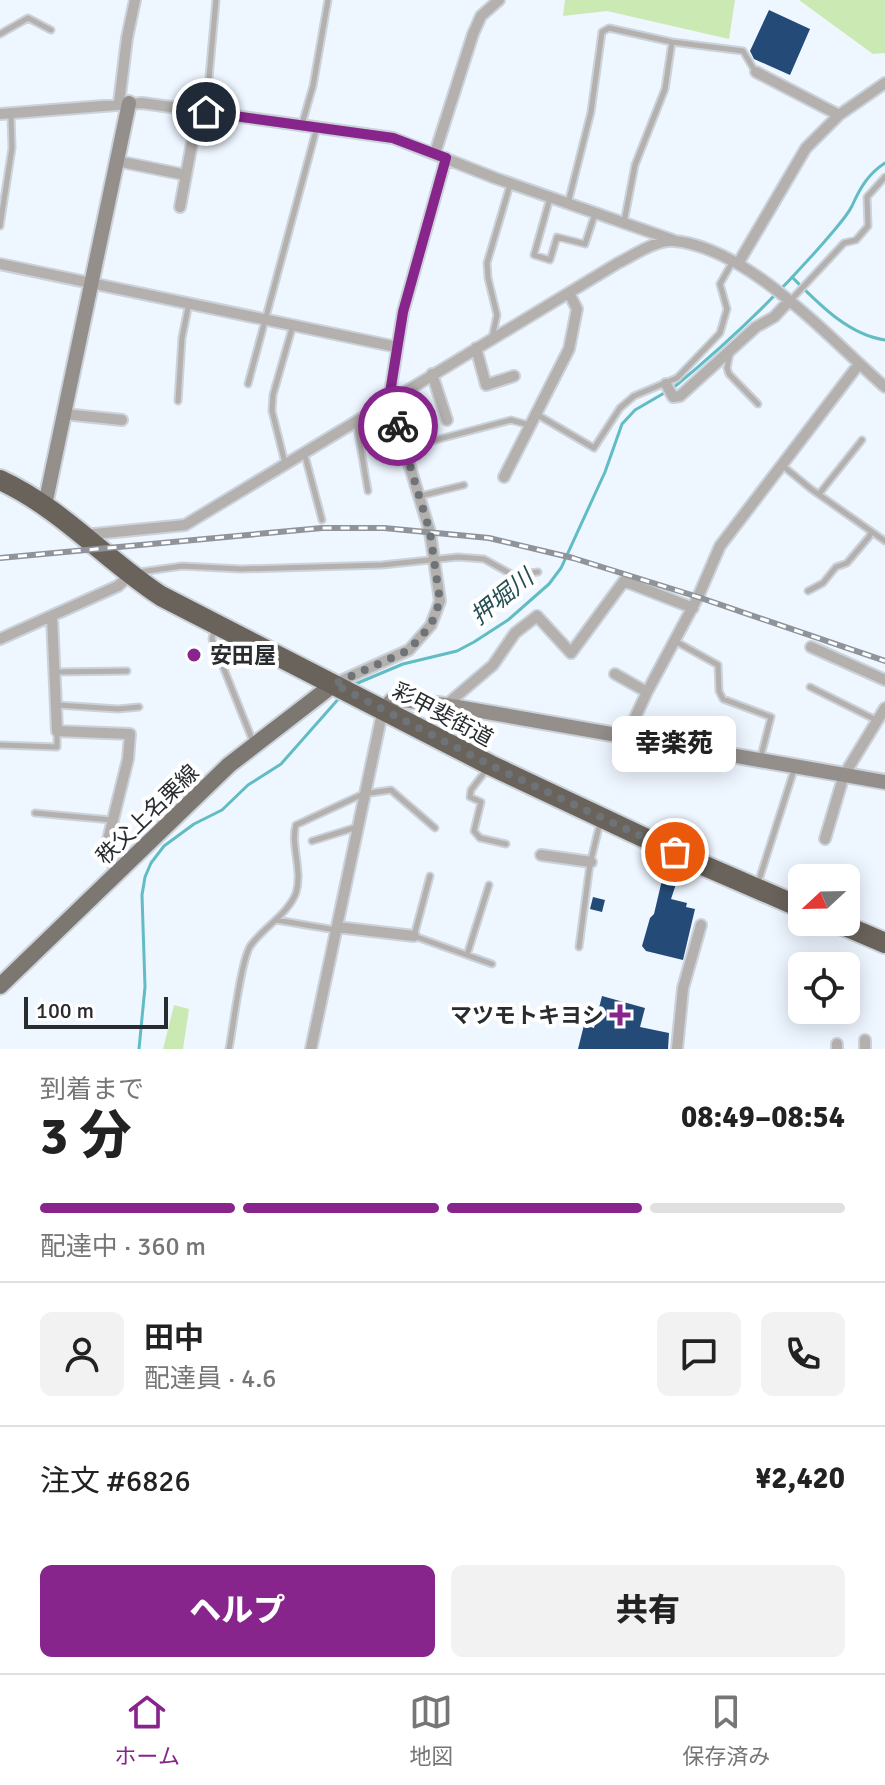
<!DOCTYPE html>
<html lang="ja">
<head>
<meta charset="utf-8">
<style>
	:root { --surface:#fff; --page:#f2f2f2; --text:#222; --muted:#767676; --line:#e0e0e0; --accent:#88258d }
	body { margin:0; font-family:Signika,"Noto Sans JP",sans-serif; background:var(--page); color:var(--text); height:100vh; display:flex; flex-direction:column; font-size:30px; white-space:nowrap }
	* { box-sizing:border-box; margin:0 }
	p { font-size:26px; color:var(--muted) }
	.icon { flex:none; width:44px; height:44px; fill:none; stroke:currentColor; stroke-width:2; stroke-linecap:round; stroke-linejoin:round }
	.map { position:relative; height:1049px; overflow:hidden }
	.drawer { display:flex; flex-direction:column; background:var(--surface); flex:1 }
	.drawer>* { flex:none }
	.needle { width:52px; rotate:248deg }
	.fabs { position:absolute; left:788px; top:864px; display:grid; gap:16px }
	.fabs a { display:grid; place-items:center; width:72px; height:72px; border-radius:12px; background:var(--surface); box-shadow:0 4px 20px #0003; font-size:40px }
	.scale { position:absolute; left:24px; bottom:20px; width:144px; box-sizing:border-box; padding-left:8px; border:4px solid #292c2f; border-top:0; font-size:22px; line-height:28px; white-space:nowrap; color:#292c2f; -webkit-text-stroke:6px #fff; paint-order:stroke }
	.pin { position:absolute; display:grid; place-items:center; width:68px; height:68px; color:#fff; margin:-34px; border:4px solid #fff; border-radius:50%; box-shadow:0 2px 8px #0007 }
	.courier { position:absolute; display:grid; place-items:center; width:80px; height:80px; margin:-40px; border:6px solid #88258d; border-radius:50%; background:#fff; color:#222; box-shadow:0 2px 10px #0007 }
	.bubble { position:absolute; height:56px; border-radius:12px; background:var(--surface); box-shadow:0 4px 20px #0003; font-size:26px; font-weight:800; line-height:56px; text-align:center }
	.overview em { font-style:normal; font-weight:800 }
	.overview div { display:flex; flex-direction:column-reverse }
	.overview { display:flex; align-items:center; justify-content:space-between; height:136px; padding:0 40px }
	h1 { font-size:52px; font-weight:800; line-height:60px }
	.bar { display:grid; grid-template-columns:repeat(4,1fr); gap:12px 8px; align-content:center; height:96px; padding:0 40px }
	.bar i { height:10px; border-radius:6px; background:var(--line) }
	.bar .current { background:var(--accent) }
	.bar p { grid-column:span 4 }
	.line { display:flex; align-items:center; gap:20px; padding:0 40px; border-top:2px solid var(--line) }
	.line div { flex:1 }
	.round { display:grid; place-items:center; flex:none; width:84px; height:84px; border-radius:12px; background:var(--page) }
	.cta { display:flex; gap:16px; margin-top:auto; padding:16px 40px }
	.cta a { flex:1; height:92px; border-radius:12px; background:var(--accent); color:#fff; font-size:32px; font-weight:800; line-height:92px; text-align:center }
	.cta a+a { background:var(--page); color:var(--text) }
	.tabs { display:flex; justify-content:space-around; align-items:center; height:112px; border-top:2px solid var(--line); background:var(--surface); font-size:22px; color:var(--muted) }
	.tabs a { display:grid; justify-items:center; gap:4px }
	.tabs .current { color:var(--accent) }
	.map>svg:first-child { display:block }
	.green { fill:#cbe9b3 }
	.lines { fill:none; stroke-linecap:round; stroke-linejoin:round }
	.stream { stroke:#61bcc3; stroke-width:3 }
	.building { fill:#244b78 }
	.lane-casing { stroke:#cbd2da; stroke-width:9 }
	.street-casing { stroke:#cbd2da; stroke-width:14 }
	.secondary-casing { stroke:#cbd2da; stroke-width:18 }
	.primary-casing { stroke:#cbd2da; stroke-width:20 }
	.highway-casing { stroke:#cbd2da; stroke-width:24 }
	.lane { stroke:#b4b0ad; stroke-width:5 }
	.street { stroke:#b4b0ad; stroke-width:10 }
	.secondary { stroke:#948f8a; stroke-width:14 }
	.primary { stroke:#7d7771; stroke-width:16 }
	.highway { stroke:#69635b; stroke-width:20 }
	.rail-casing { stroke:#8f949b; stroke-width:6 }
	.rail { stroke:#fff; stroke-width:3; stroke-dasharray:9; stroke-linecap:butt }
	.done { stroke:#6e7378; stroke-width:8; stroke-dasharray:0 14.4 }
	.route { stroke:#88258d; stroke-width:10 }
	.poi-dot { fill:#88258d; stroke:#fff; stroke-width:3 }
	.labels { text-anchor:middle; stroke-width:8; stroke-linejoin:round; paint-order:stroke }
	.poi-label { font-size:22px; font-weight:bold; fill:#292c2f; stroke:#fff; text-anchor:start }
	.street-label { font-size:22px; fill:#292c2f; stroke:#fff }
	.water-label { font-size:24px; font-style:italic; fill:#254f52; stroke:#fff }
</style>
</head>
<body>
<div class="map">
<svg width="885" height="1049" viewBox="0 0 885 1049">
	<rect width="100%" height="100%" fill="#eef6ff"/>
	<!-- green -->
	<path class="green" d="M565,0H735L729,39L607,11L563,16Z
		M799,0H885V53L873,54Z
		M174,1005L189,1009L183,1049H163Z"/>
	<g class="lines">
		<!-- stream -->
		<path class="stream" d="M792,277C818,303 848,335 885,340
			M673,388C728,343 779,294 825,241C834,230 846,218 852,206C860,188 868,174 885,163
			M353,685L403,664L457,651L474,642L508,620L549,584L561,568L605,472L622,424L635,410L666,392
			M139,1049L145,987L142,895L145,877L151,863L164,846L194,824L222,810L248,785L281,764L341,696"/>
	</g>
	<!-- building -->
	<path class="building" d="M769,10L810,29L790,75L754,59L750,51Z
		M666,863L681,869L671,899L687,903L686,907L695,909L683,960L646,951L642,946L650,918L654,914Z
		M593,897L605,900L602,912L590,909Z
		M602,996L645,1008L640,1027L669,1033L668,1049H578L584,1025L594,1028Z"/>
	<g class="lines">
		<defs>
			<path id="lane" d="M0,34L28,18L51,30
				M206,111L216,0
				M302,124L313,86L328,0
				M550,198L534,255L550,260L557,237L585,244L595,214
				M568,203L591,112L602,32L609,28L672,42L743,51L755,71
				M624,222L635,165L665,89L672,42
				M0,226L12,148L11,114
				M790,301L844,243L856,240L868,226L867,197L885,177
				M492,338L497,315L488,278L487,263L510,185
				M730,353L727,368L729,374L758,404
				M248,384L317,127
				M178,401L182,338L189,303
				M536,414L594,448L620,408L634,396L677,378L720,333L727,309L720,284L733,261
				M356,421L368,491
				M405,448L511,420L529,425
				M304,452L322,520
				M285,463L272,411L273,395L293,325
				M783,466L811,489L885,541
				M819,494L862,440
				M420,496L464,485
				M140,572L182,566L241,569L382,565L458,557L484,559L513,575L538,572
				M808,591L823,583L836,567L847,563L869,537L871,531
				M214,630L212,639L254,744
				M675,641L718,665L719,691L723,699L771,717L761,756
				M56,672L127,671
				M810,687L876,720
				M57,705L118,709L139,707
				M0,745L57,747V731
				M487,769L471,790L470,797L481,802L474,831L480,838L506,844
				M35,813L112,820
				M312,841L357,827
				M430,876L414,936L492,964
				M758,883L795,767
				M276,920L336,930
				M579,947L590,864L600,823
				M467,955L489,885
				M229,1049C233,1029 241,958 251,945C264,927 288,914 296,893C303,870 290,844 296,825L363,794L391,790L435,828"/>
			<path id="street" d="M756,72L839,115
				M119,103L127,38L135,0
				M0,114L142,103L393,138L495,178L673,240
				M435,153L473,34L481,16L499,0
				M117,161L186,175
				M180,207L198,111
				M739,262L806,148L839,115L885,83
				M0,264L397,347
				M476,348L486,385L514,376
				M432,374L447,420
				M666,384L673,397L680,396L756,327L774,317L789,301
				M64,414L122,420
				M504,477L569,349L577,309L569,293
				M84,535L185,525L618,263C634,255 657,239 675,241C750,249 829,338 885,387
				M52,616L57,731L130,734L128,759L105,852L118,872
				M0,639L118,586L129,576
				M811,647L885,680
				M615,674L647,692
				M334,684L409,650L431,625L440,601L430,532L389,399L403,312L446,158
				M446,705L493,665L515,633L537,616L571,653L624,581L693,608
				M627,735L647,692L698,597L720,546L859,364
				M825,839L844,775L885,708
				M541,855L591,862
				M337,927L414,936
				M311,1049L383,709
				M677,1049L683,988L701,925
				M837,1049V1044
				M865,1049V1040"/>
			<path id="secondary" d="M45,505L129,103
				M383,709L393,699L446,705L885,782"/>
			<path id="primary" d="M0,986L229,765L334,684"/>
			<path id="highway" d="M0,480C61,508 106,560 161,596L490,765L698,863L802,908
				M836,922L885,943"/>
		</defs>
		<!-- lane casing -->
		<use href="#lane" class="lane-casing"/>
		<!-- street casing -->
		<use href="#street" class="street-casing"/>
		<!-- secondary casing -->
		<use href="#secondary" class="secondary-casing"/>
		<!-- primary casing -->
		<use href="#primary" class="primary-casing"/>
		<!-- highway casing -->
		<use href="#highway" class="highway-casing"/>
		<!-- lane -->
		<use href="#lane" class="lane"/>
		<!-- street -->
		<use href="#street" class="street"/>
		<!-- secondary -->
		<use href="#secondary" class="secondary"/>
		<!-- primary -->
		<use href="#primary" class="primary"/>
		<!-- highway -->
		<use href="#highway" class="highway"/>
		<defs>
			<path id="rail" d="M0,558L322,528H384L489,538L573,558L698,597L885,661"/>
		</defs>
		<!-- rail casing -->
		<use href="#rail" class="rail-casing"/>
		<!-- rail -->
		<use href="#rail" class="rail"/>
	</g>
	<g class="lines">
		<!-- done -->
		<path class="done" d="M398,426L430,532L440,601L431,625L409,650L334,684L490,765L675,852"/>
		<!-- route -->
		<path class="route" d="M206,112L393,138L446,158L403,312L389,399L398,426"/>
	</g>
	<!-- markers -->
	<g class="poi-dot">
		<circle cx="194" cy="655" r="8"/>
		<path d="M616 1003h8v8h8v8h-8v8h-8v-8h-8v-8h8z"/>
	</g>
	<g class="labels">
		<!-- poi labels -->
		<g class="poi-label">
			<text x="210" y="663">安田屋</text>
			<text x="604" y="1023" text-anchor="end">マツモトキヨシ</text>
		</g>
		<!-- street labels -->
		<g class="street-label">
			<text transform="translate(443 714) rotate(28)" y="8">彩甲斐街道</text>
			<text transform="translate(147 814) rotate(-44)" y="8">秩父上名栗線</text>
		</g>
		<!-- water labels -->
		<g class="water-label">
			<text transform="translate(502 597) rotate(-39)" y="8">押堀川</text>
		</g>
	</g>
</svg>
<div class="fabs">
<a><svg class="needle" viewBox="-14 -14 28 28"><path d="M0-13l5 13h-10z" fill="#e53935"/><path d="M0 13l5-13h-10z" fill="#767676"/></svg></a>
<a><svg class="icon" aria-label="locate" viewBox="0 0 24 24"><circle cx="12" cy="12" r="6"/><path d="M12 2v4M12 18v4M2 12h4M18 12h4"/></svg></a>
</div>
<div class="scale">100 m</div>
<div class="pin" style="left:675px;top:852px;background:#ea580c"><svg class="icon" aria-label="bag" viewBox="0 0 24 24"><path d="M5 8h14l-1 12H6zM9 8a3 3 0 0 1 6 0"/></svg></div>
<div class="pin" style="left:206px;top:112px;background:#1f2937"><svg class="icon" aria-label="home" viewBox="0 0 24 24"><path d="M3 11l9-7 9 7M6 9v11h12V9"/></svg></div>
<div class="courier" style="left:398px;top:426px"><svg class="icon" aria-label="bike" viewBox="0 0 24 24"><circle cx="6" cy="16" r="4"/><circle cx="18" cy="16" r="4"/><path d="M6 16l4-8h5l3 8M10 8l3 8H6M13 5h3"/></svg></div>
<div class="bubble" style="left:612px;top:716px;width:124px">幸楽苑</div>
</div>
<section class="drawer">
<div class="overview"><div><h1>3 分</h1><p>到着まで</p></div><em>08:49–08:54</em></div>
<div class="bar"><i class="current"></i><i class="current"></i><i class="current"></i><i></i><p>配達中 · 360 m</p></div>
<div class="line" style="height:144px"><a class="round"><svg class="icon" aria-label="person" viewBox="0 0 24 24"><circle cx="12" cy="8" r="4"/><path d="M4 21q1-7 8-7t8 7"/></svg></a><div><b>田中</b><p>配達員 · 4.6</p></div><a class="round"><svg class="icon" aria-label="chat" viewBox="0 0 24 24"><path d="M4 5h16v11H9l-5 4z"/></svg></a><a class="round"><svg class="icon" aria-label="phone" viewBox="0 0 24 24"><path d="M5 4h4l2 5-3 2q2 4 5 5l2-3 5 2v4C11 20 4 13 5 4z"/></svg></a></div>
<div class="line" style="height:104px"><div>注文 #6826</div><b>¥2,420</b></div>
<div class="cta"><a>ヘルプ</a><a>共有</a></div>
</section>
<nav class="tabs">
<a class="current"><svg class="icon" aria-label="home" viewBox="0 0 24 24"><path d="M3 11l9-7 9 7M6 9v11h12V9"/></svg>ホーム</a>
<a><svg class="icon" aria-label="map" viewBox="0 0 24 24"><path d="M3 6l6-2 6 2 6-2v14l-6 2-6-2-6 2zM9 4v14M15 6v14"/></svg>地図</a>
<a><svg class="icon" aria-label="saved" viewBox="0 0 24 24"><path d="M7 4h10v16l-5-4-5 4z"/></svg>保存済み</a>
</nav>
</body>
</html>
